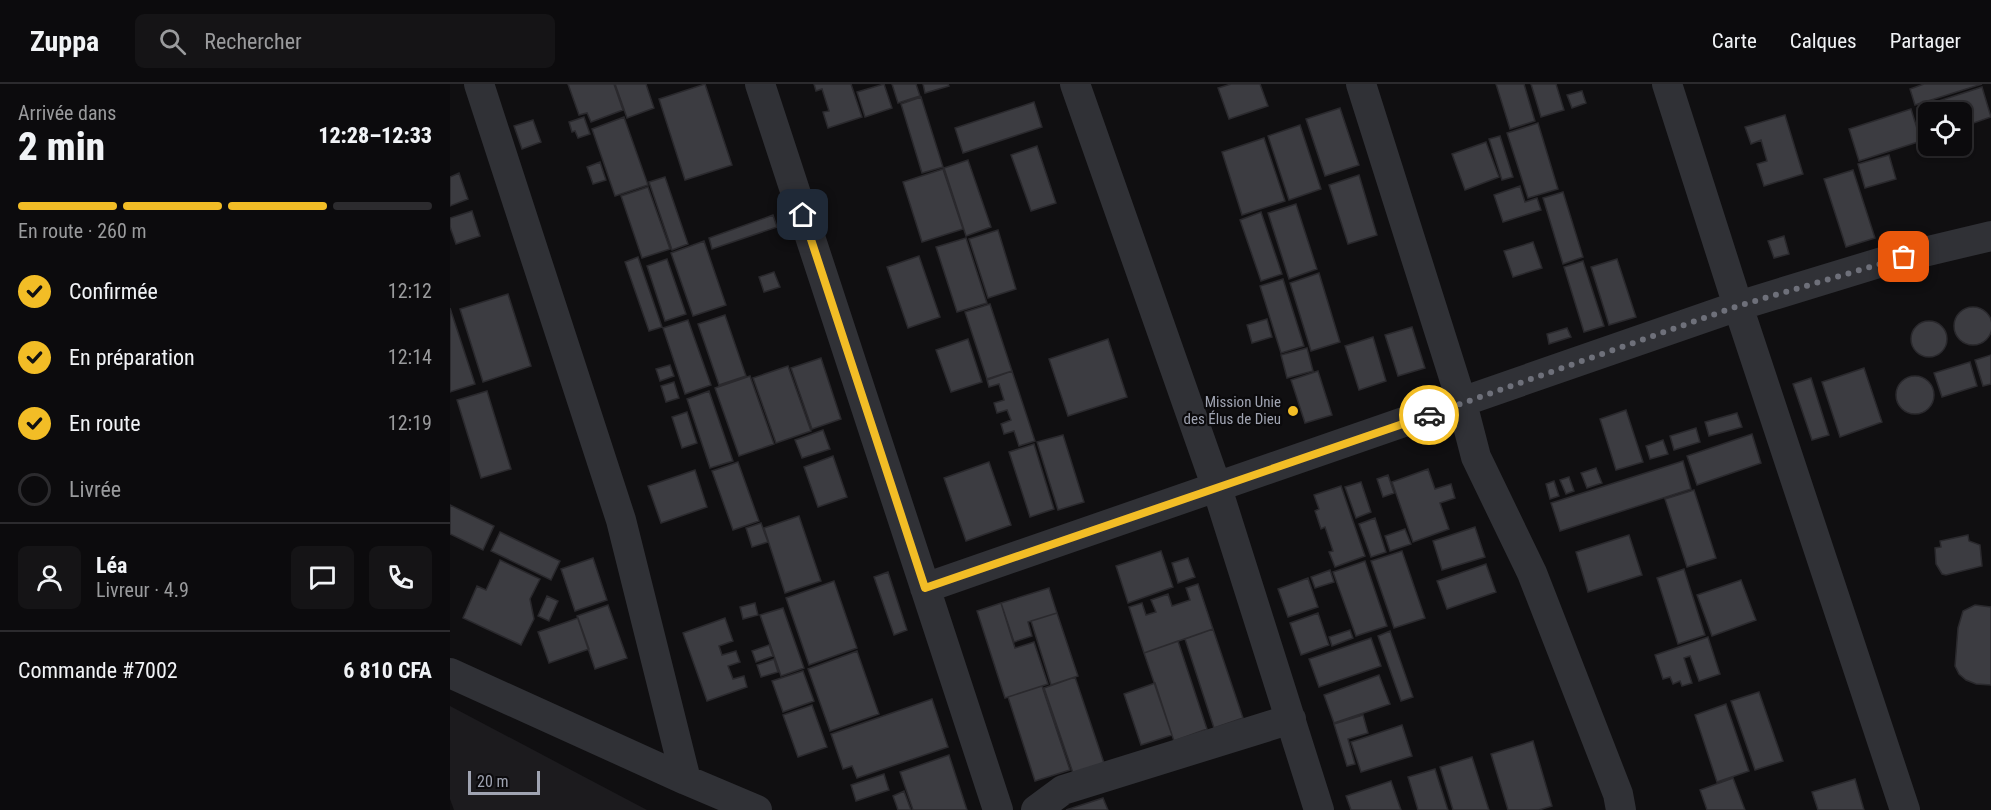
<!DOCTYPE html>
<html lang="fr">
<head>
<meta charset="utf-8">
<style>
	:root { --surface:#0c0b0d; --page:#151416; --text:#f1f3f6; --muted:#9a9b9d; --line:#2c2b2e; --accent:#f2bd26 }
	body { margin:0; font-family:"Roboto Condensed",sans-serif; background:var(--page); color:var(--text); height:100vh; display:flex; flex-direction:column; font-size:22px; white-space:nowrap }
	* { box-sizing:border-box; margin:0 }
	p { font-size:20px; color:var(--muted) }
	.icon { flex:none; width:33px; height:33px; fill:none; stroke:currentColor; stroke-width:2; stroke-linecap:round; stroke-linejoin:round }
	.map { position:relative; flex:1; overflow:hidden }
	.side { display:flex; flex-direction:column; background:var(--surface); width:450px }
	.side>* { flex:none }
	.controls { position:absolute; left:1468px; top:18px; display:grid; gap:12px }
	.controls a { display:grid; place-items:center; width:54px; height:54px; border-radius:9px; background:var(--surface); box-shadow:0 2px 4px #0004,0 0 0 2px var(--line); font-size:30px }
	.scale { position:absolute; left:18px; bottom:15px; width:72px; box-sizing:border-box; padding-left:6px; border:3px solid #a0a4b2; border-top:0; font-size:16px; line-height:21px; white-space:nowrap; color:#a0a4b2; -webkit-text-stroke:4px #0b0a0c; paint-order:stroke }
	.pin { position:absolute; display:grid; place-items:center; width:51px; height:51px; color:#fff; margin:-26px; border-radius:12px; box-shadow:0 3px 9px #0006 }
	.courier { position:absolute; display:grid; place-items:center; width:60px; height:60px; margin:-30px; border:4px solid #f2bd26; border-radius:50%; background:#fff; color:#222; box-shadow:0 2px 8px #0007 }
	.headline em { font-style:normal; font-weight:800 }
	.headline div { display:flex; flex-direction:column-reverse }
	.headline { display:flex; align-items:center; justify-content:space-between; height:102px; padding:0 18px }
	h1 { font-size:39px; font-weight:800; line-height:45px }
	.bar { display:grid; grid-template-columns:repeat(4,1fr); gap:9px 6px; align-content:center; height:72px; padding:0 18px }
	.bar i { height:8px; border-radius:4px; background:var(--line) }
	.bar .current { background:var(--accent) }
	.bar p { grid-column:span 4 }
	.line { display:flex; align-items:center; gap:15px; padding:0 18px; border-top:2px solid var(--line) }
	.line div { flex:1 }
	.round { display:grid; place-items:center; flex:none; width:63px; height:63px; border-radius:9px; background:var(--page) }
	ol { padding:0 18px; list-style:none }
	li { display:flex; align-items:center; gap:18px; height:66px }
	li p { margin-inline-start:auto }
	li .icon { padding:6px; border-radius:50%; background:var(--accent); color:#111; stroke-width:4 }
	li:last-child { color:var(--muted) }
	li i { width:33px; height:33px; border:3px solid var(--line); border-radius:50% }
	header { display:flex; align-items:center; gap:36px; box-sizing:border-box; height:84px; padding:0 30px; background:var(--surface); border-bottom:2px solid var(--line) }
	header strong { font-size:28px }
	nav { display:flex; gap:33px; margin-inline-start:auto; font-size:21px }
	.search { width:420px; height:54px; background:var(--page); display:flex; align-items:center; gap:15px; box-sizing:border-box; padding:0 21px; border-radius:9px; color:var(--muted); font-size:22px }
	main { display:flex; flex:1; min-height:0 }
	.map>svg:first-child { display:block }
	.built { fill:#1c1b1e }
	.building { fill:#3c3c41; stroke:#2a292d; stroke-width:1.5 }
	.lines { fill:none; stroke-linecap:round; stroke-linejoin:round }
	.minor { stroke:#303136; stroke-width:30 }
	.done { stroke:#6e707a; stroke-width:6; stroke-dasharray:0 10.8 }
	.route { stroke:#f2bd26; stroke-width:8 }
	.poi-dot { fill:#f2bd26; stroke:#0b0a0c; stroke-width:2 }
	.labels { text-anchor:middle; stroke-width:4.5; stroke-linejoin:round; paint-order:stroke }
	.poi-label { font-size:15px; fill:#a0a4b2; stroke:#0b0a0c; text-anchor:end }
</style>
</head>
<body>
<header>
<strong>Zuppa</strong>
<div class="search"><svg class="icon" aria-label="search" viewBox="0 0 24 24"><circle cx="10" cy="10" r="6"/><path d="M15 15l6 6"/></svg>Rechercher</div>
<nav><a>Carte</a><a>Calques</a><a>Partager</a></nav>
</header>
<main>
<section class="side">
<div class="headline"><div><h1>2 min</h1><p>Arrivée dans</p></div><em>12:28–12:33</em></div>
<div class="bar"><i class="current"></i><i class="current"></i><i class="current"></i><i></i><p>En route · 260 m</p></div>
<ol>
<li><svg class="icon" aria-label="check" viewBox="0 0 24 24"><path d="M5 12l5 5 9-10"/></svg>Confirmée<p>12:12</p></li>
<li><svg class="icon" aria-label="check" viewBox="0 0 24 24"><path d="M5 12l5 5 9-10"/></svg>En préparation<p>12:14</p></li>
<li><svg class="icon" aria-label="check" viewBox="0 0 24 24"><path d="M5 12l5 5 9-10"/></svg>En route<p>12:19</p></li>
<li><i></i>Livrée</li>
</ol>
<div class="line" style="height:108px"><a class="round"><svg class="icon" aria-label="person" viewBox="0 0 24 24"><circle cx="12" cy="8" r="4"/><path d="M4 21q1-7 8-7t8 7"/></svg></a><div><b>Léa</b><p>Livreur · 4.9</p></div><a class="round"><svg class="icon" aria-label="chat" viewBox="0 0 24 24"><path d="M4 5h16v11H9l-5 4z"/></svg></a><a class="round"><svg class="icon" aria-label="phone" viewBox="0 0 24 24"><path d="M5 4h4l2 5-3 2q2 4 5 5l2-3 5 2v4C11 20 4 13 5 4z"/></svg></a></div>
<div class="line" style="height:78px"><div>Commande #7002</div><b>6 810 CFA</b></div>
</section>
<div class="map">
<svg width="1541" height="726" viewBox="0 0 1541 726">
	<rect width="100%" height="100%" fill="#100f11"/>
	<!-- built -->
	<path class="built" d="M0,622L197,726H4L0,715Z"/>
	<!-- building -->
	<path class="building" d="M118,0H164L173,26L141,38L137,29L129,31Z
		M165,0H196L204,24L177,34Z
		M255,0L282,81L235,96L209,15Z
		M364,0H401L412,33L378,44L373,28L379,27L372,5L366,7Z
		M434,0L442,24L415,33L407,8Z
		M442,0H466L470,12L448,19Z
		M473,0H498L499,2L475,9Z
		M781,0H810L818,22L779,35L768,4Z
		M1046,0H1074L1085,37L1060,45Z
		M1081,0H1106L1114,26L1091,33Z
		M1474,0H1532L1465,21L1460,5Z
		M1532,3L1541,33L1512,43V28H1479V53L1477,54L1467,24Z
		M1132,7L1136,19L1122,24L1117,11Z
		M471,13L493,83L472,89L451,20Z
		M584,18L592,43L513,69L505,44Z
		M890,24L909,81L875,92L856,35Z
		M1461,25L1471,57L1409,77L1399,45Z
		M1335,31L1353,90L1314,102L1307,80L1317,77L1311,56L1301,60L1295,43Z
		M134,33L140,50L128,54L125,47L122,48L119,38Z
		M174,33L198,101L165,112L142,45Z
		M83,36L91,58L72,65L64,42Z
		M1088,39L1108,105L1078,114L1057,49Z
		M850,41L871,105L839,116L818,52Z
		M1050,52L1063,93L1052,96L1039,55Z
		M814,54L835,117L792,131L772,68Z
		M1036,58L1049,93L1015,106L1002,70Z
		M587,62L606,119L581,127L561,71Z
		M1439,71L1446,95L1415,104L1408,80Z
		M518,76L541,143L516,152L494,84Z
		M150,78L156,96L143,100L137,83Z
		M493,85L513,145L472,158L453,98Z
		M1403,86L1425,154L1396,163L1374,95Z
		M9,89L18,115L0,122V93Z
		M909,91L927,151L898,160L879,101Z
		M215,93L238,160L222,166L199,98Z
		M1070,102L1075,118L1087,114L1091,126L1053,138L1044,111Z
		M198,103L220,165L192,174L171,112Z
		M1113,108L1133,173L1113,180L1093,114Z
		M846,120L867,185L839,195L818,129Z
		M22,127L30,152L6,160L0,143V134Z
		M811,128L832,190L811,197L790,136Z
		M323,131L327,143L262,165L259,154Z
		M548,146L566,205L538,214L519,155Z
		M1334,152L1339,170L1324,174L1318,157Z
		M516,154L537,219L507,228L486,163Z
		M254,157L276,221L243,232L221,169Z
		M1083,158L1092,184L1063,193L1054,167Z
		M469,172L490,233L458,244L437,183Z
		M188,173L212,243L199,247L175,178Z
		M217,175L236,230L215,237L197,182Z
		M1167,175L1186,233L1159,241L1141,183Z
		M1133,177L1154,242L1134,248L1114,183Z
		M324,188L330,203L314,208L309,193Z
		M869,189L890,258L861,267L840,199Z
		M833,195L854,262L831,269L810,202Z
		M58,210L81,282L33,298L10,225Z
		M540,220L562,287L537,295L515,228Z
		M1504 242a19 19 0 1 1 38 0a19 19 0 1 1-38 0Z
		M0,224L25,300L0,308Z
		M275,231L296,292L269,301L248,240Z
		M817,235L822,253L802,259L797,241Z
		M238,236L261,301L235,310L213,244Z
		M1461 255a18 18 0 1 1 36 0a18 18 0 1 1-36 0Z
		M962,243L975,284L948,292L935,251Z
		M1117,244L1121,253L1099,260L1097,250Z
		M923,253L936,297L909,306L895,262Z
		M518,255L532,298L501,308L486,266Z
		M658,255L677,313L618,332L599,275Z
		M857,264L863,287L837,294L831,271Z
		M1541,271V300L1533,302L1525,276Z
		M371,274L391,335L362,345L341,284Z
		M1520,278L1527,302L1492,313L1484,289Z
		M220,281L224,292L210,297L206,285Z
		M338,282L361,347L326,359L303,294Z
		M1414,284L1432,338L1390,353L1372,298Z
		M562,287L585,357L569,362L564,347L554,350L551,340L561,336L557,326L547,329L544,319L554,316L549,300L539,303L537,296Z
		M868,287L882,331L855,339L841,296Z
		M1446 311a19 19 0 1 1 38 0a19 19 0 1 1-38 0Z
		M300,292L324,360L289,372L265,304Z
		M1361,294L1379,351L1362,356L1343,300Z
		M224,298L229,314L216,318L211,302Z
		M37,307L61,385L31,394L7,316Z
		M259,307L283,377L260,384L237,315Z
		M1176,326L1193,378L1166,386L1150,335Z
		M237,328L247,359L232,364L222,333Z
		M1287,329L1292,343L1259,352L1255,338Z
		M1246,344L1250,358L1224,366L1220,352Z
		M373,346L380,365L352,374L345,356Z
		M1302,350L1311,379L1247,401L1237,372Z
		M613,351L634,418L608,426L587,358Z
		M1213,356L1218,370L1200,375L1196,362Z
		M584,360L604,425L580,433L559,368Z
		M383,372L397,413L368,423L354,383Z
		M1233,377L1241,405L1110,447L1101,419Z
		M288,378L309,437L283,446L262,387Z
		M539,378L561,441L516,457L494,394Z
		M1146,384L1152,399L1137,404L1131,389Z
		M978,385L985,405L1001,400L1005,414L990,419L999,445L963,458L942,398Z
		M245,386L257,423L211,439L198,402Z
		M938,391L944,409L933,413L927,395Z
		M1119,393L1124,407L1116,410L1110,396Z
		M1104,397L1109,412L1100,415L1096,400Z
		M911,398L921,428L906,434L895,403Z
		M891,402L915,472L885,483L879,468L883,467L875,443L871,445L865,427L869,425L864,411Z
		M1244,406L1266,474L1237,483L1215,415Z
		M0,421L44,442L33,466L0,450Z
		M349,432L371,497L335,509L314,444Z
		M925,434L936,468L921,473L909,440Z
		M311,439L318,458L302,463L296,444Z
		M1025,443L1035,473L992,486L983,457Z
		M955,445L961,460L940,467L935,452Z
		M50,448L110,477L101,496L41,467Z
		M1179,451L1192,491L1138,508L1126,468Z
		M1518,451L1519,457L1530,461L1532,482L1496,491L1492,490L1486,480L1485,464L1491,463L1490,457Z
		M711,467L723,503L678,519L666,482Z
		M952,467L975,534L944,544L921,477Z
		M143,474L157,516L125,527L111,485Z
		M738,474L745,493L728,499L722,479Z
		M50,476L90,495L80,515L84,535L71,561L13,534L27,502L36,506Z
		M915,477L937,542L906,552L883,488Z
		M1036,480L1046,508L997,525L987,497Z
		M1234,485L1255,551L1228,560L1207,494Z
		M880,486L884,498L865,504L861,493Z
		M438,488L457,546L444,551L424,493Z
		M858,494L868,523L838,533L828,505Z
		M1291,496L1306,536L1262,552L1247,511Z
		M384,497L407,564L359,581L336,514Z
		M748,500L763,545L694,569L679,523L692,519L696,531L706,528L701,516L718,510L722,522L740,516L736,504Z
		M599,504L607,529L578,538L582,552L564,558L551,519Z
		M97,512L108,517L99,537L88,532Z
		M305,519L308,531L293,535L290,523Z
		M551,519L565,564L584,558L598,600L555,614L527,527Z
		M158,521L177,574L145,585L127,532Z
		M1525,521L1541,523V601L1526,600L1516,596L1509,590L1505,582L1508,544L1513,527Z
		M333,524L354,584L331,592L310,531Z
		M607,529L628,592L601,601L581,537Z
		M868,529L879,561L851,571L840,539Z
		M128,534L139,565L99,579L88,548Z
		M275,534L283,557L269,562L272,571L286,567L290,578L278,582L283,595L294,592L297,603L257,617L233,549Z
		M763,545L793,634L764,644L735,555Z
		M900,546L903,554L882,562L879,553Z
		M940,547L963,613L951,617L928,552Z
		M1258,553L1270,590L1249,597L1240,572L1234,574L1242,599L1232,602L1230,597L1223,600L1220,593L1213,595L1205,571Z
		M921,554L931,582L869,603L859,575Z
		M728,557L757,645L724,657L694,569Z
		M319,561L323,572L306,578L302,567Z
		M407,567L429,630L380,647L358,585Z
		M324,575L328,588L311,593L307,581Z
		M353,587L364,617L333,628L322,597Z
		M929,591L940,620L884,639L874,611Z
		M625,593L654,679L623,689L594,604Z
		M705,599L722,651L691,661L674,610Z
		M592,602L620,686L585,697L558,613Z
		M1309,608L1333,677L1305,686L1281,617Z
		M482,615L498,663L407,694L402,682L393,685L381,650Z
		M1276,620L1299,687L1267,698L1245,631Z
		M362,621L377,663L348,673L333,631Z
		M913,631L918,649L898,655L905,680L897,682L884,640Z
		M952,641L962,672L911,688L901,658Z
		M1083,657L1102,722L1089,726H1058L1041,670Z
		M499,671L517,726H463L450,688Z
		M1022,673L1039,726H1003L990,683Z
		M985,685L998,726H968L958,693Z
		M434,690L439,706L406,717L401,701Z
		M1283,694L1295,726H1257L1250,706Z
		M1405,695L1414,726H1368L1362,708Z
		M941,697L951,726H901L896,712Z
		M454,707L461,726H448L443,712Z
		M653,714L658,726H616Z"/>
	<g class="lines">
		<!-- minor -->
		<path class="minor" d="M29,0L171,436L236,696
			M310,0L548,726
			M625,0L767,404L869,726
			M911,0L1012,319L1026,373L1082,489L1168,710L1171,726
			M1217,0L1288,222L1455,726
			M475,504L1288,222L1432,178L1541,152
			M0,589L236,696L307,726
			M586,726L613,706L841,635"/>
	</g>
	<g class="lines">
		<!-- done -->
		<path class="done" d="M979,331L1288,222L1454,173"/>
		<!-- route -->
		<path class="route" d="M353,131L475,504L979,331"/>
	</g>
	<!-- markers -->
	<circle class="poi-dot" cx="843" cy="327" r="6"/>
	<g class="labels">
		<!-- poi labels -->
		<g class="poi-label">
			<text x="831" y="323">Mission Unie<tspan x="831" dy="17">des Élus de Dieu</tspan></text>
		</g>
	</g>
</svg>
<div class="controls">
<a><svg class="icon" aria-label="locate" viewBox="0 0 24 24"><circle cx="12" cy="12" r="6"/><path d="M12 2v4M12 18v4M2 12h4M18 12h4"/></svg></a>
</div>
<div class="scale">20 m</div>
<div class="pin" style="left:1454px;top:173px;background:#ea580c"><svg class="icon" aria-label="bag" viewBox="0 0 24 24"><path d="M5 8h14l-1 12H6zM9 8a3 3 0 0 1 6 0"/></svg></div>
<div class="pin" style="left:353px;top:131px;background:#1f2937"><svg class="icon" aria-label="home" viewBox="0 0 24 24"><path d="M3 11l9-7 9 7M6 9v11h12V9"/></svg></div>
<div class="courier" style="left:979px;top:331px"><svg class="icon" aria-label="car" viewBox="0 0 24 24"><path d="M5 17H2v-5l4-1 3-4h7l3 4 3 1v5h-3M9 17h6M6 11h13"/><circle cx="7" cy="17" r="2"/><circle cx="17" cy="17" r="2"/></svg></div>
</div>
</main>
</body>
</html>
